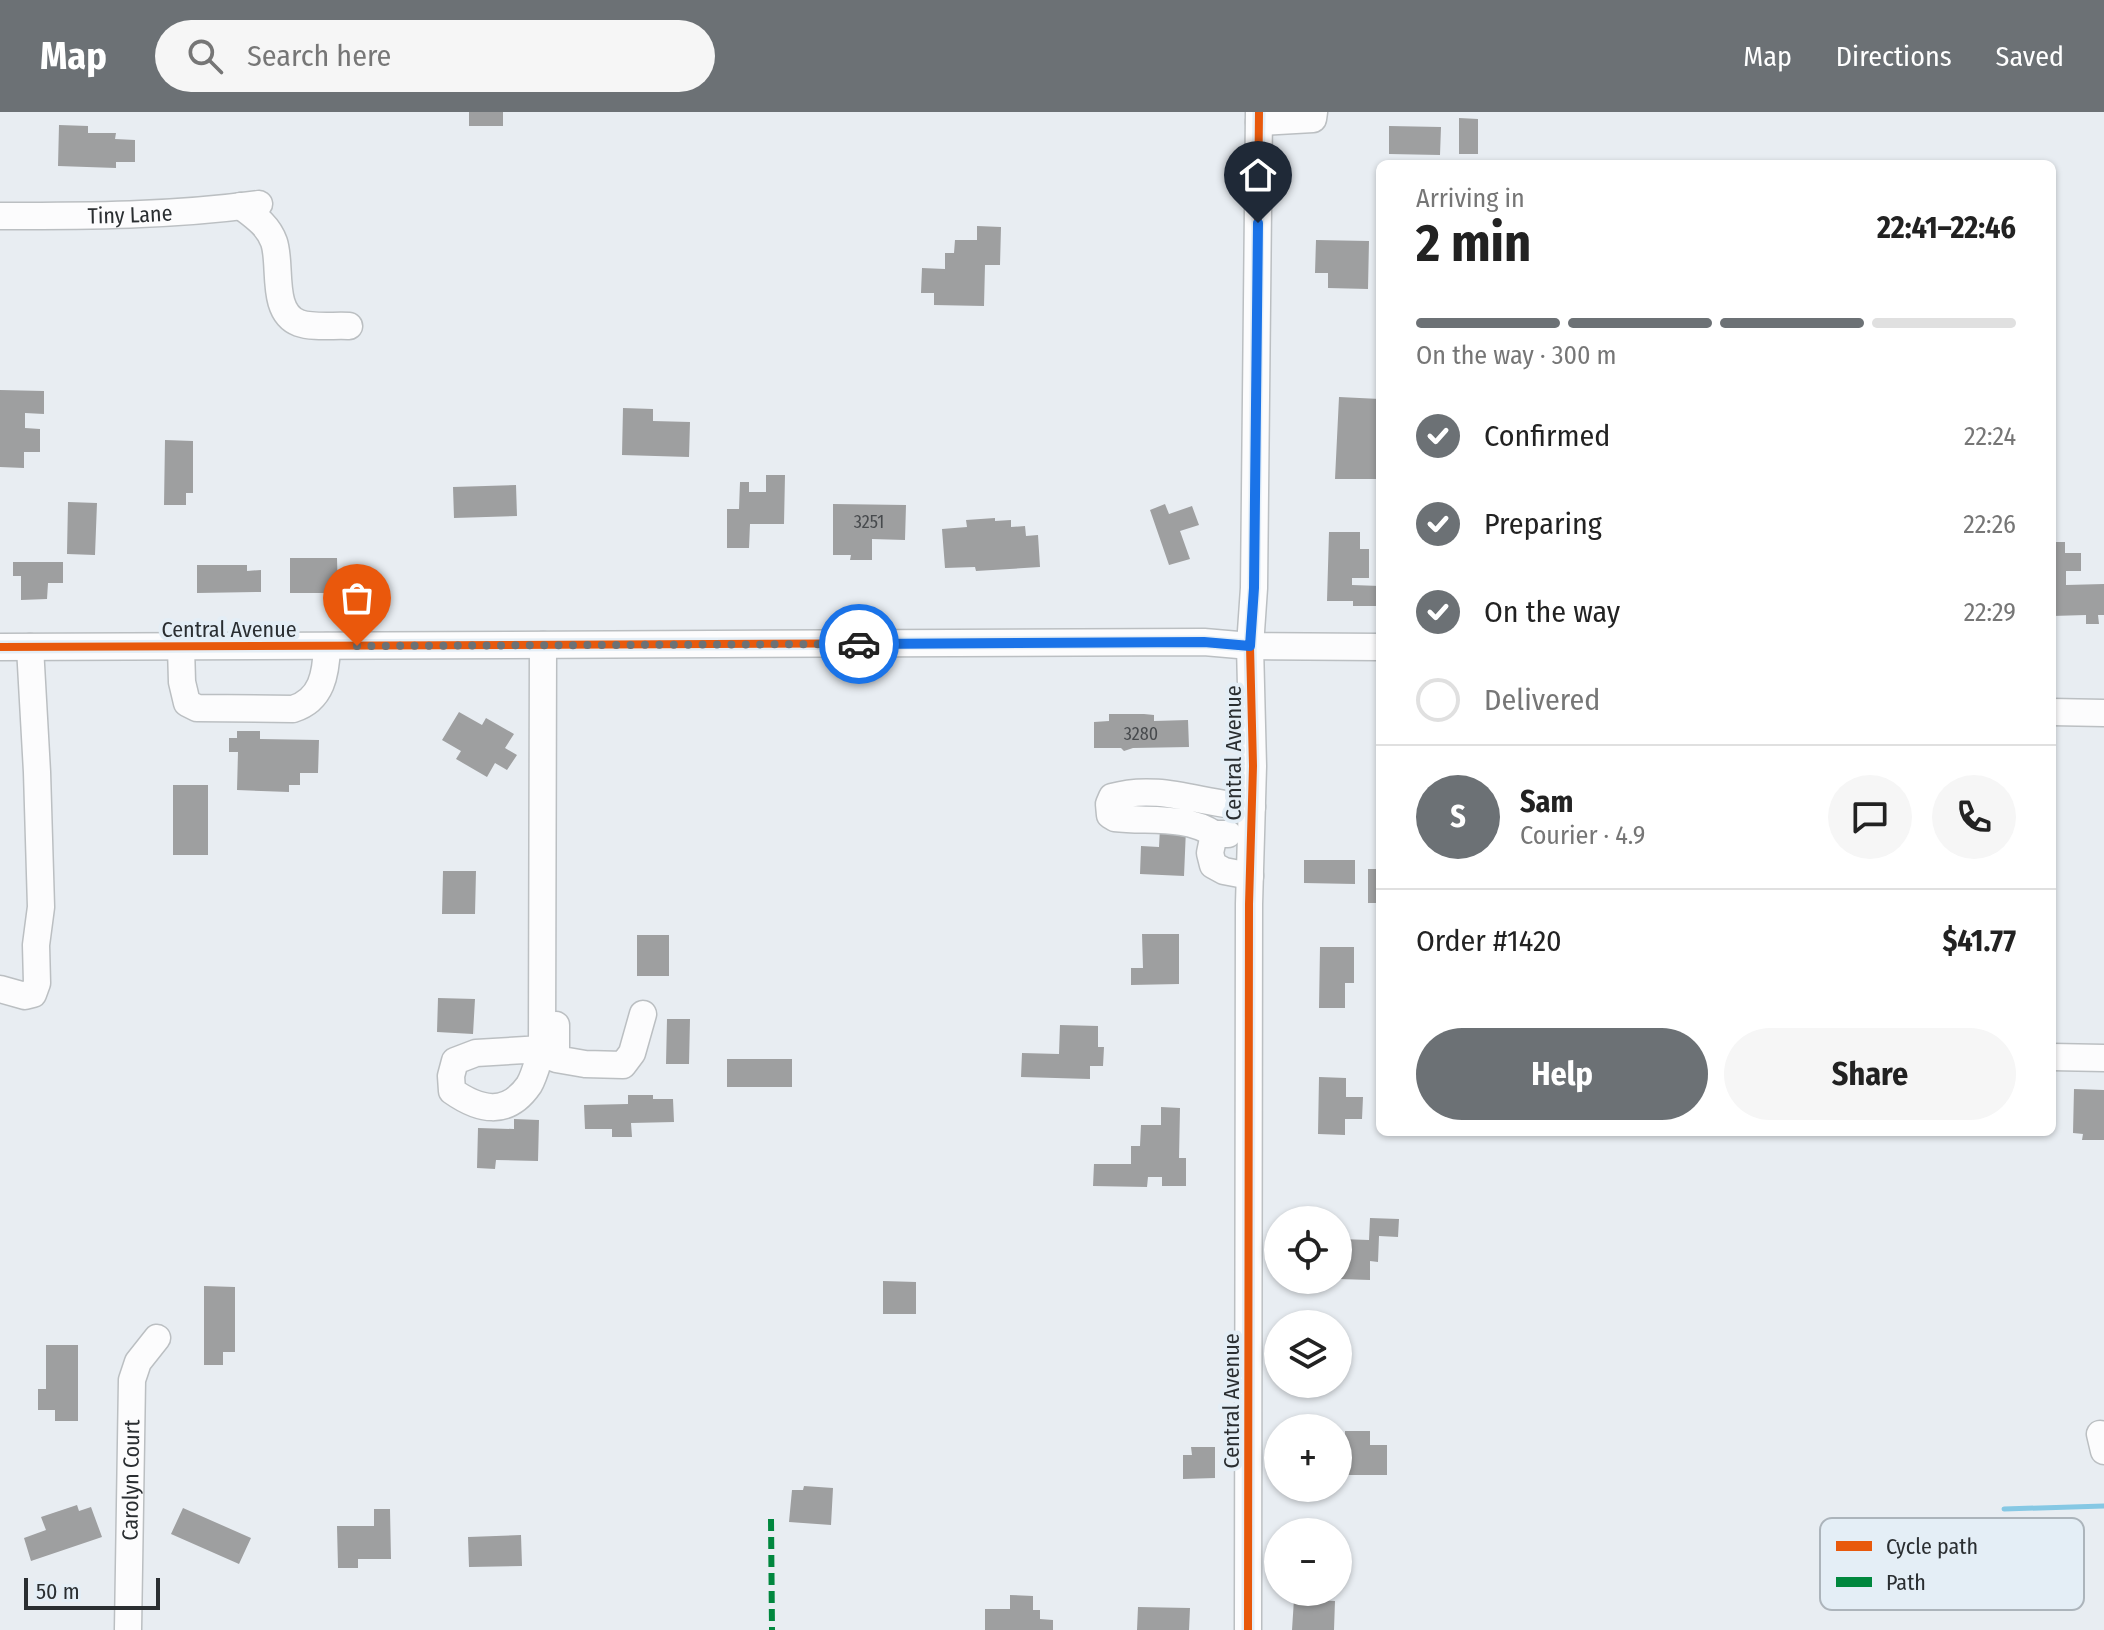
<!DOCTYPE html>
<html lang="en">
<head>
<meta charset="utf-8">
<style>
	:root { --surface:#fff; --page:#f6f6f6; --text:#222; --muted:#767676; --line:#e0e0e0; --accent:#6c7175 }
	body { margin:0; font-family:"Fira Sans Condensed",sans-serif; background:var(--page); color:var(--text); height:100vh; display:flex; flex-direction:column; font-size:30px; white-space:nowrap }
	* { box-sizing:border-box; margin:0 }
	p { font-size:26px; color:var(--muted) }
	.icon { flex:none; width:44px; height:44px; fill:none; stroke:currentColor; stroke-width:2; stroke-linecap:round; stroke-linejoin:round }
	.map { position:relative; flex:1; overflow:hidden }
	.drawer { position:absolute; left:1376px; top:48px; width:680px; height:976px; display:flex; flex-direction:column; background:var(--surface); border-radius:12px; box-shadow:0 2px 6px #0004 }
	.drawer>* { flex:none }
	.fabs { position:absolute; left:1264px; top:1094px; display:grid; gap:16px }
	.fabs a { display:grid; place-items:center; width:88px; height:88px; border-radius:50%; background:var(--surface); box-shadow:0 2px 6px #0004; font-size:40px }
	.scale { position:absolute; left:24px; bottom:20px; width:136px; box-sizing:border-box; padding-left:8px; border:4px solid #2a2e31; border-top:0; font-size:22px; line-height:28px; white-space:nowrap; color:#2a2e31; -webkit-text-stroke:6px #e4eef6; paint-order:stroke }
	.pin { position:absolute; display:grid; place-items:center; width:68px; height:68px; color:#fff; margin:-82px -34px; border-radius:50% 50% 50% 0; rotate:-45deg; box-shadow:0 0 8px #0007 }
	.pin .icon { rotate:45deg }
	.courier { position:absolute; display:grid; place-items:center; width:80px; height:80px; margin:-40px; border:6px solid #1a73e8; border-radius:50%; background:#fff; color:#222; box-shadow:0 2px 10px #0007 }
	.head em { font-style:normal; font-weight:700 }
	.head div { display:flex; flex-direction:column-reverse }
	.head { display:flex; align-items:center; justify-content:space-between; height:136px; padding:0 40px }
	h1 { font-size:52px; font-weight:700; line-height:60px }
	.bar { display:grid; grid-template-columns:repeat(4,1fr); gap:12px 8px; align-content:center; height:96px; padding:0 40px }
	.bar i { height:10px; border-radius:6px; background:var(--line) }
	.bar .selected { background:var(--accent) }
	.bar p { grid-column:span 4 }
	.line { display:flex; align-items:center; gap:20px; padding:0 40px; border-top:2px solid var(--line) }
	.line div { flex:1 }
	.round { display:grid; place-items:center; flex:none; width:84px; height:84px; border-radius:42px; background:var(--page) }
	ol { padding:0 40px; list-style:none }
	li { display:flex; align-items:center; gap:24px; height:88px }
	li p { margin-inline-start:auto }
	li .icon { padding:8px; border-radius:50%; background:var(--accent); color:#fff; stroke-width:4 }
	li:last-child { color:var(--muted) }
	li i { width:44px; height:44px; border:4px solid var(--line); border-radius:50% }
	.button { display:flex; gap:16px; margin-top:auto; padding:16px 40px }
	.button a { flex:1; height:92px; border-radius:48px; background:var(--accent); color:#fff; font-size:32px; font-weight:700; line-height:92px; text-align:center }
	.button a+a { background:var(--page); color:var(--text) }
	header { display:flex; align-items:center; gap:48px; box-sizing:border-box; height:112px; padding:0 40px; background:var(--accent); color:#fff }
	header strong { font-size:38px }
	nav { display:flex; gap:44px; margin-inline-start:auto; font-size:28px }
	.search { width:560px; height:72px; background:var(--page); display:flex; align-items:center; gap:20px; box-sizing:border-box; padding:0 28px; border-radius:44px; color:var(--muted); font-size:30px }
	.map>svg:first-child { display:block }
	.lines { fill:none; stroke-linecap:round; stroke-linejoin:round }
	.stream { stroke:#86c8e4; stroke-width:5 }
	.building { fill:#9e9fa0 }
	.minor-casing { stroke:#bbbfc2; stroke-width:29 }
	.minor { stroke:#fcfcfd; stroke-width:26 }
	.quiet { stroke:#00873e; stroke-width:6; stroke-dasharray:12 6; stroke-linecap:butt }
	.cycleway-casing { stroke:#e4eef6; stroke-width:13 }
	.cycleway { stroke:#e8590c; stroke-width:8 }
	.done { stroke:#6c7175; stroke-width:8; stroke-dasharray:0 14.4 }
	.route { stroke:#1a73e8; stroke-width:10 }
	.labels { text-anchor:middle; stroke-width:8; stroke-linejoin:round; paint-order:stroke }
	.number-label { font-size:18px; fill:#474a4d }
	.street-label { font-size:22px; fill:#2a2e31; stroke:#e4eef6 }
	.key { fill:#e4eef6; stroke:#acb4bb; stroke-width:2 }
	.key-label { font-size:22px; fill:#2a2e31 }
</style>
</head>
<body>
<header>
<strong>Map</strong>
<div class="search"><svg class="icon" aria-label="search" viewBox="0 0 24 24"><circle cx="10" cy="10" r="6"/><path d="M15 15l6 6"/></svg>Search here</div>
<nav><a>Map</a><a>Directions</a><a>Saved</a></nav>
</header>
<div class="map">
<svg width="2104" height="1518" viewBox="0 0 2104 1518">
	<rect width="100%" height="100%" fill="#e8edf2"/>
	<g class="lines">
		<!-- stream -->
		<path class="stream" d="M2004,1397L2104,1394"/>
	</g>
	<!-- building -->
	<path class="building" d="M469,0H503V14H469Z
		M1459,6L1478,7V42H1459Z
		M59,13L88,14V21H116L115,27L135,28V50H116V56L58,54Z
		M1389,14L1441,15L1440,43L1389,42Z
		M977,114L1001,115L1000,153H985L984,194L934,193V181H921L922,156L945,157V141H954L955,128H977Z
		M1316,128L1369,129L1368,177L1328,176V161H1315Z
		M0,278L44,279V302L25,301V316L40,317V340H24V356L0,355Z
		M1339,285L1380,287V367H1335Z
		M623,296L653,297V309L690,310L689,345L622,343Z
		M165,328L193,329V381H186V393H164Z
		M766,363H785L784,412H750L749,436H727V397H739L740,370H749V380H766Z
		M516,373L517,404L454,406L453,375Z
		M68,390L97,391L95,443L67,442Z
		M833,392L906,393L905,428L872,427V448H850L851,443H833Z
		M1165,392L1169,402L1192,394L1199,413L1180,419L1190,447L1169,453L1150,398Z
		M995,406V409L1011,408V415L1025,414L1026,424L1038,423L1040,455L976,459L975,455L945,456L942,417L967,415L966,408Z
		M1329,420H1360V437H1369V466H1352V473L1380,474V494H1353V489H1327Z
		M2052,430H2065V441H2081V459H2066V473L2104,472V503H2098L2099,512H2086V503L2052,504Z
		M290,446H337L338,481H290Z
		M13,450H63V471H48L47,487L21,488V464H13Z
		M197,453H247V459L261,458V480L197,481Z
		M459,600L482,613L486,606L514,622L505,636L517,643L507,658L495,651L487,665L456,647L461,639L442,628Z
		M1109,602H1144L1154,603V609L1188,608L1189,635L1133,636L1124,639L1121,636H1094V610L1109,609Z
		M237,619H260V627L319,628L318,661H300V673H289V680L237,678L238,640H229V626H237Z
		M173,673H208V743H173Z
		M1160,716L1186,717L1184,764L1140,762L1141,734L1159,735Z
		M1304,748H1355V772L1304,771Z
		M1368,757H1380V791H1368Z
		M443,759H476L475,802H442Z
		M1142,822H1179V872L1131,873V856H1143Z
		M637,823H669V864H637Z
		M1320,835H1354V871H1345V896H1319Z
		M438,886L475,887L473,922L437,920Z
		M667,907H690L689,952H666Z
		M1060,913L1098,914V935H1104L1103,954H1090V967L1021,965L1022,941L1059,942Z
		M727,947H792V975H727Z
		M1319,965L1346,966V985H1363L1362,1007H1345V1023L1318,1022Z
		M2074,977L2104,978V1028H2082L2083,1022L2073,1021Z
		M628,983H653V987H673L674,1010L631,1011L632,1025H612V1017H585L584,993L628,992Z
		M1161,995L1180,996L1179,1046H1186V1074H1162V1065H1148L1147,1075L1093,1074L1094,1052H1131V1034H1140L1141,1013H1161Z
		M514,1007L539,1008L538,1049L496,1048L495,1057L477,1056L478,1016L514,1017Z
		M1370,1106L1399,1107L1398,1125L1379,1124L1378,1150L1370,1149V1168L1339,1167L1341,1127L1369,1128Z
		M883,1169L916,1170V1202H883Z
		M204,1174L235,1175V1240H223V1253H204Z
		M46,1233H78V1309H55V1298H38V1277H46Z
		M1345,1319H1370V1333H1387V1363H1346L1345,1348L1341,1347V1334H1345Z
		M1191,1335H1215V1366L1183,1367V1343H1192Z
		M804,1374L833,1376L831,1413L789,1410L792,1378H803Z
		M77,1393L79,1399L91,1395L102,1425L31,1449L24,1426L46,1418L41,1405Z
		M183,1396L251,1426L239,1452L171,1422Z
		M374,1397H390L391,1447H358V1456H338L337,1414H374Z
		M521,1423L522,1454L469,1455L468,1425Z
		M1010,1483L1033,1484V1498H1040V1507L1053,1508V1518H985V1497H1010Z
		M1294,1487L1335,1489L1334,1518H1292Z
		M1138,1495L1190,1496L1189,1518H1137Z"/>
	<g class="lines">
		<defs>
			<g id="minor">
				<path d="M1259,0L1254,476L1250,534L1380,535"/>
				<path d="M1259,10L1313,7L1314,0"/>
				<path d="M241,94C254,104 268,113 274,130C282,153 270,200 299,211C313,216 335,213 349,214"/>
				<path id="s1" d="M0,104C88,104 172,104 259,92"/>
				<path d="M0,535L1204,530L1250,534L1253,654L1249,792L1248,1518"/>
				<path d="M181,535L182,570L187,591L197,596L293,597C322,588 326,562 327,534"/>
				<path d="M2052,600L2104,601"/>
				<path d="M1214,722C1186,703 1147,710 1115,706L1110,703L1109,692L1112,685C1160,671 1204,693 1252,695"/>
				<path d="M1228,722H1214L1210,741L1213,753L1224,759L1250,764"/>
				<path d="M0,877L25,884L33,882L37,871L36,833L41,795L37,660L30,535"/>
				<path d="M556,913V947L585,952L623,953L632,941L643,902"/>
				<path d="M542,937L476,941L455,949L451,964L452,979C479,998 507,1005 529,973C535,963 538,948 542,937L543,533"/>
				<path d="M2052,945L2104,946"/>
				<path d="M2100,1322L2104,1339"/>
				<path id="s2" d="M128,1518L132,1268L138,1250L157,1226"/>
			</g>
		</defs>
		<!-- minor casing -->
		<use href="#minor" class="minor-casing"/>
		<!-- minor -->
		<use href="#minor" class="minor"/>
		<!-- quiet -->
		<path class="quiet" d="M771,1407L772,1518"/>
		<defs>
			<path id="cycleway" d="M1250,534L1254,476L1259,0
				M0,535L1204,530L1250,534L1253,654L1249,792L1248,1518"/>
		</defs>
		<!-- cycleway casing -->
		<use href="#cycleway" class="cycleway-casing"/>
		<!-- cycleway -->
		<use href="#cycleway" class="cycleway"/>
	</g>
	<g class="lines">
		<!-- done -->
		<path class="done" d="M357,534L859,532"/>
		<!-- route -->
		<path class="route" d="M859,532L1204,530L1250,534L1254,476L1258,111"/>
	</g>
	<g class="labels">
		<!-- number labels -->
		<g class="number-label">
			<text x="869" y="416">3251</text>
			<text x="1141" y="628">3280</text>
		</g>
		<!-- street labels -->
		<g class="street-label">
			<text dy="8" stroke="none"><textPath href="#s1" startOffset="130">Tiny Lane</textPath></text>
			<text x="229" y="525">Central Avenue</text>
			<text transform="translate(1233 641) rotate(-90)" y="8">Central Avenue</text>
			<text transform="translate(1231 1289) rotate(-90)" y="8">Central Avenue</text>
			<text dy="8" stroke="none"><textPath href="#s2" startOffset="150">Carolyn Court</textPath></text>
		</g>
	</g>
	<!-- legend -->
	<rect x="1820" y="1406" width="264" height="92" rx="12" class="key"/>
	<rect x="1836" y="1429" width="36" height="10" fill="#e8590c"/>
	<rect x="1836" y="1465" width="36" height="10" fill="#00873e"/>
	<g class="key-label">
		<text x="1886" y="1442">Cycle path</text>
		<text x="1886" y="1478">Path</text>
	</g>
</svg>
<div class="fabs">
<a><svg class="icon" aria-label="locate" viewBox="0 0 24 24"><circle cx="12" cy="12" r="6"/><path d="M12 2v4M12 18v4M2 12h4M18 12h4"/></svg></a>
<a><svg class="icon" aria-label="layers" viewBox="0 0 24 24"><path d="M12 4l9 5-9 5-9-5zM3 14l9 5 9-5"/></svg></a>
<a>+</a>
<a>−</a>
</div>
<div class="scale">50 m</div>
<div class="pin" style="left:357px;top:534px;background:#ea580c"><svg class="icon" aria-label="bag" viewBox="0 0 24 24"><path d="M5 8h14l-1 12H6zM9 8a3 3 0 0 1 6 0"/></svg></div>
<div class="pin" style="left:1258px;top:111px;background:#1f2937"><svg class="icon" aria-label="home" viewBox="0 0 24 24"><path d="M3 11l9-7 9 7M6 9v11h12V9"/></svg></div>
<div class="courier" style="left:859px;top:532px"><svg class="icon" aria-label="car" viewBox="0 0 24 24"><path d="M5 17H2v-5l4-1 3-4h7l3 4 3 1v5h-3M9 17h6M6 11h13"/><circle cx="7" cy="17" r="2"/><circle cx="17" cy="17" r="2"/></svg></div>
<section class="drawer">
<div class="head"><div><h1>2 min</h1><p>Arriving in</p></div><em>22:41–22:46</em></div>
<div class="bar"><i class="selected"></i><i class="selected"></i><i class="selected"></i><i></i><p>On the way · 300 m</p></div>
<ol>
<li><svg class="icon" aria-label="check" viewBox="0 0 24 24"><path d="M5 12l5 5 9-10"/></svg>Confirmed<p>22:24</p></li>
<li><svg class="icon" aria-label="check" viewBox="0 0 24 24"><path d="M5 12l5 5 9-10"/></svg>Preparing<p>22:26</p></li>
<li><svg class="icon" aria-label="check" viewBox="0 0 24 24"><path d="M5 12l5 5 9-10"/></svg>On the way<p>22:29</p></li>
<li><i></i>Delivered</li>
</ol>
<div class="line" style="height:144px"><b class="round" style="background:var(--accent);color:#fff">S</b><div><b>Sam</b><p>Courier · 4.9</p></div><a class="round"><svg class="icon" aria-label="chat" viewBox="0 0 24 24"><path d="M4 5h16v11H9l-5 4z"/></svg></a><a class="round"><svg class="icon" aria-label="phone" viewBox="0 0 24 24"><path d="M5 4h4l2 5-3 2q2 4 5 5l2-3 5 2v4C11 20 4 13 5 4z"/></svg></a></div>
<div class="line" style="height:104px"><div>Order #1420</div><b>$41.77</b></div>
<div class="button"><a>Help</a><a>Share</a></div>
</section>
</div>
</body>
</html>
